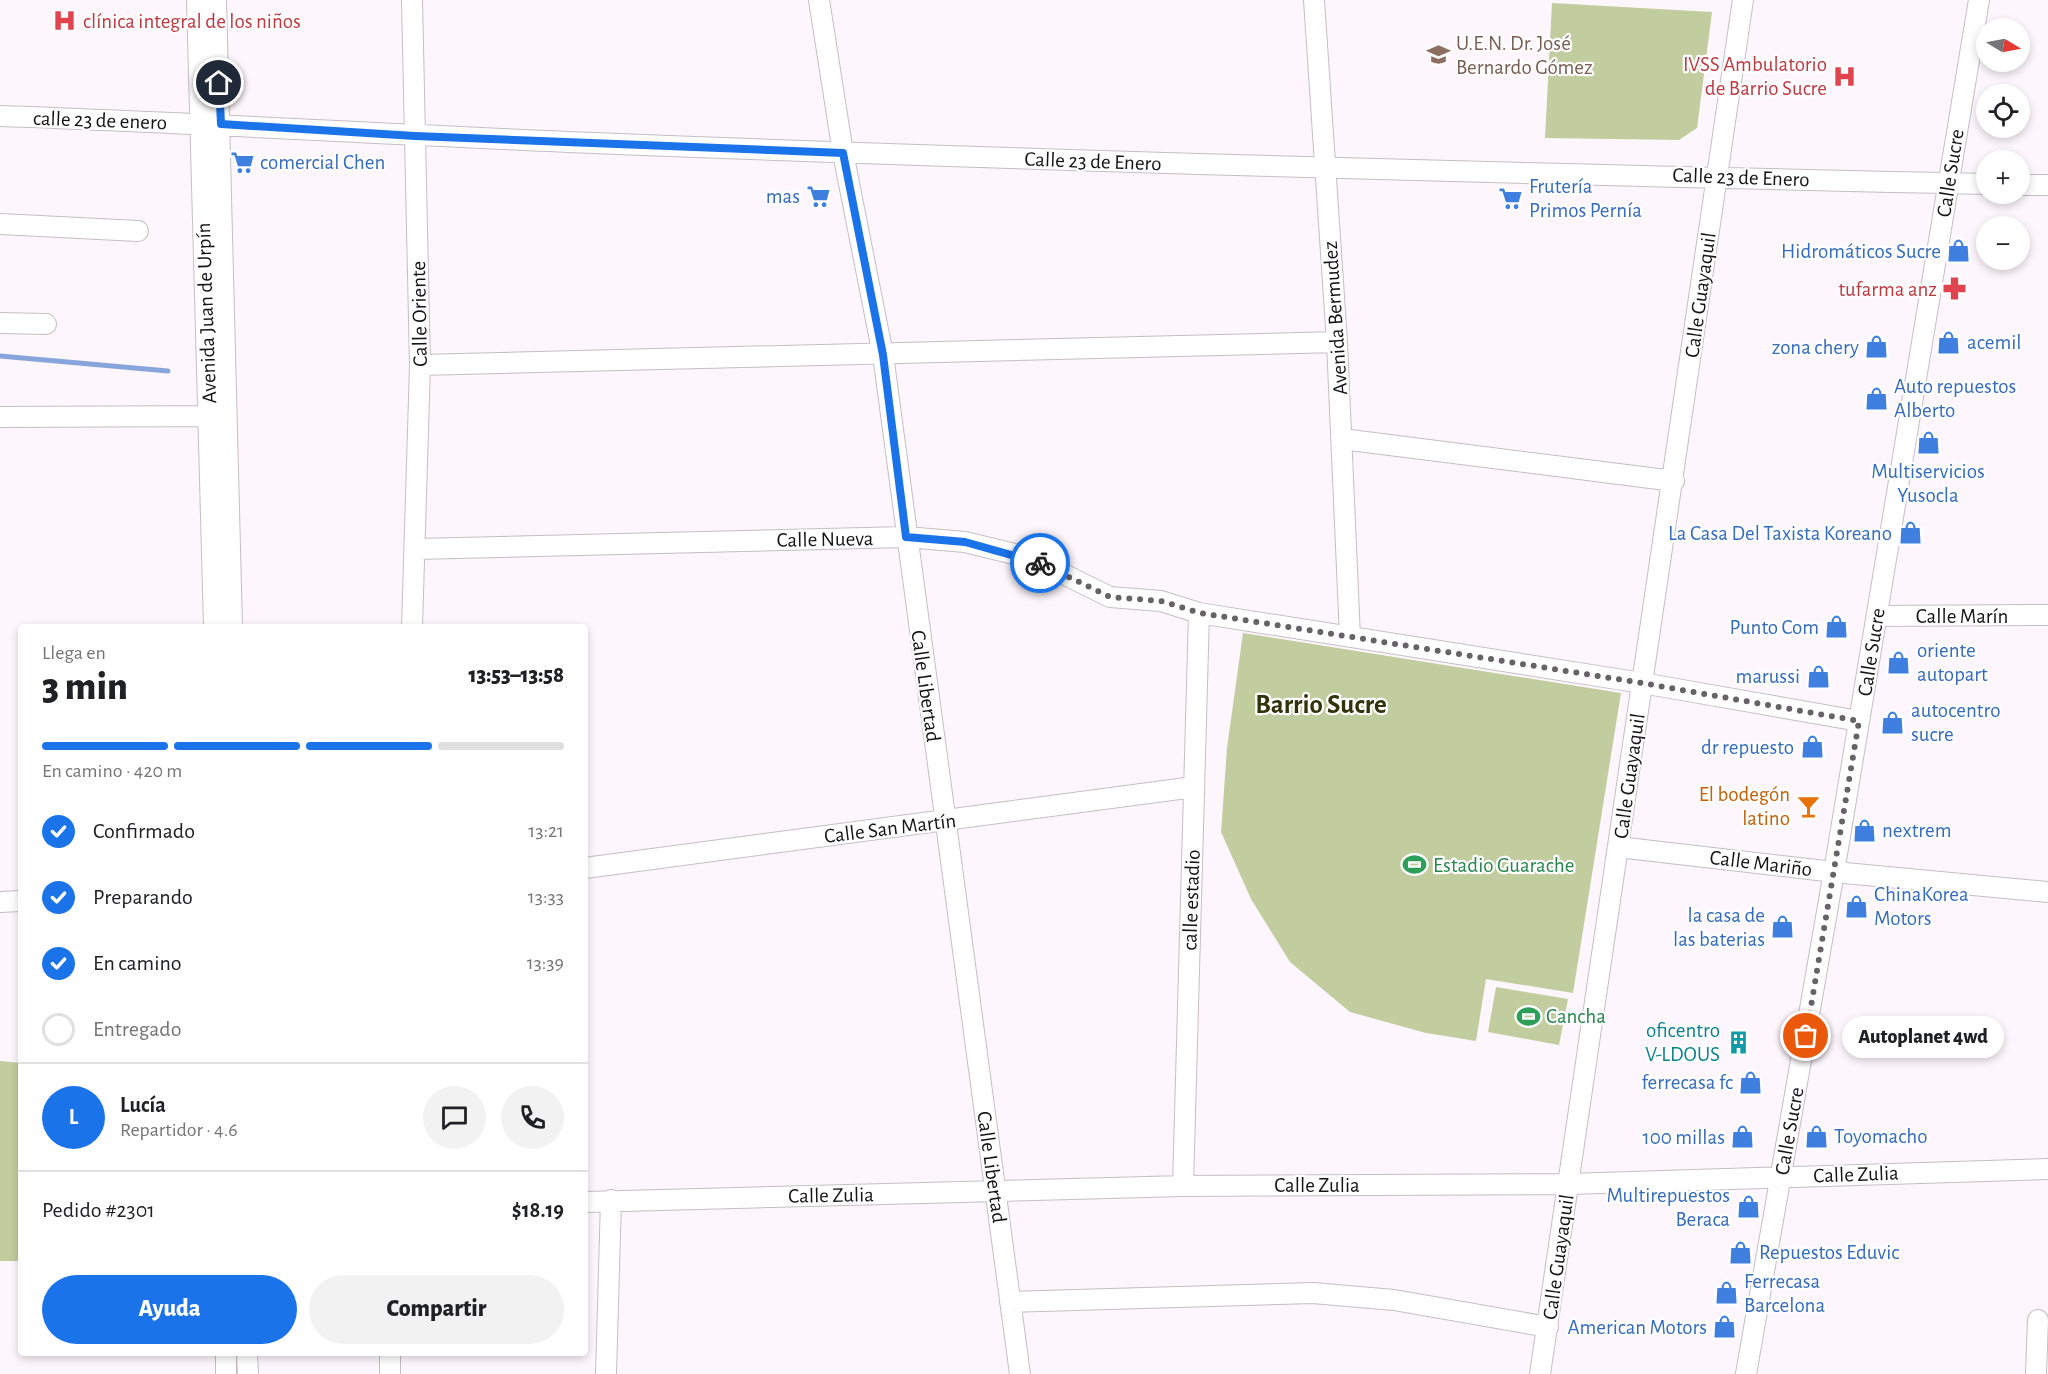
<!DOCTYPE html>
<html lang="es">
<head>
<meta charset="utf-8">
<style>
	:root { --surface:#fff; --page:#f2f2f2; --text:#202124; --muted:#757577; --line:#e0e0e0; --accent:#1a73e8 }
	body { margin:0; font-family:"Alegreya Sans",sans-serif; background:var(--page); color:var(--text); height:100vh; display:flex; flex-direction:column; font-size:22px; white-space:nowrap }
	* { box-sizing:border-box; margin:0 }
	p { font-size:20px; color:var(--muted) }
	.icon { flex:none; width:33px; height:33px; fill:none; stroke:currentColor; stroke-width:2; stroke-linecap:round; stroke-linejoin:round }
	.map { position:relative; flex:1; overflow:hidden }
	.side { position:absolute; left:18px; top:624px; width:570px; height:732px; display:flex; flex-direction:column; background:var(--surface); border-radius:6px; box-shadow:0 3px 9px #0003 }
	.side>* { flex:none }
	.needle { width:39px; rotate:100deg }
	.controls { position:absolute; left:1976px; top:18px; display:grid; gap:12px }
	.controls a { display:grid; place-items:center; width:54px; height:54px; border-radius:50%; background:var(--surface); box-shadow:0 3px 9px #0003; font-size:30px }
	.pin { position:absolute; display:grid; place-items:center; width:51px; height:51px; color:#fff; margin:-26px; border:3px solid #fff; border-radius:50%; box-shadow:0 2px 6px #0007 }
	.courier { position:absolute; display:grid; place-items:center; width:60px; height:60px; margin:-30px; border:4px solid #1a73e8; border-radius:50%; background:#fff; color:#222; box-shadow:0 2px 8px #0007 }
	.bubble { position:absolute; height:42px; border-radius:21px; background:var(--surface); box-shadow:0 3px 9px #0003; font-size:20px; font-weight:800; line-height:42px; text-align:center }
	.headline em { font-style:normal; font-weight:800 }
	.headline div { display:flex; flex-direction:column-reverse }
	.headline { display:flex; align-items:center; justify-content:space-between; height:102px; padding:0 24px }
	h1 { font-size:39px; font-weight:800; line-height:45px }
	.bar { display:grid; grid-template-columns:repeat(4,1fr); gap:9px 6px; align-content:center; height:72px; padding:0 24px }
	.bar i { height:8px; border-radius:4px; background:var(--line) }
	.bar .active { background:var(--accent) }
	.bar p { grid-column:span 4 }
	.line { display:flex; align-items:center; gap:15px; padding:0 24px; border-top:2px solid var(--line) }
	.line div { flex:1 }
	.round { display:grid; place-items:center; flex:none; width:63px; height:63px; border-radius:32px; background:var(--page) }
	ol { padding:0 24px; list-style:none }
	li { display:flex; align-items:center; gap:18px; height:66px }
	li p { margin-inline-start:auto }
	li .icon { padding:6px; border-radius:50%; background:var(--accent); color:#fff; stroke-width:4 }
	li:last-child { color:var(--muted) }
	li i { width:33px; height:33px; border:3px solid var(--line); border-radius:50% }
	.button { display:flex; gap:12px; margin-top:auto; padding:12px 24px }
	.button a { flex:1; height:69px; border-radius:36px; background:var(--accent); color:#fff; font-size:24px; font-weight:800; line-height:69px; text-align:center }
	.button a+a { background:var(--page); color:var(--text) }
	.map>svg:first-child { display:block }
	.green { fill:#c1cd9e }
	.lines { fill:none; stroke-linecap:round; stroke-linejoin:round }
	.stream { stroke:#88a5db; stroke-width:5 }
	.minor-casing { stroke:#c5bec4; stroke-width:22 }
	.minor { stroke:#fff; stroke-width:20 }
	.done { stroke:#666266; stroke-width:6; stroke-dasharray:0 10.8 }
	.route { stroke:#1a73e8; stroke-width:8 }
	.labels { text-anchor:middle; stroke-width:4.5; stroke-linejoin:round; paint-order:stroke }
	.health-label { font-size:21px; fill:#be3a42; stroke:#fff; text-anchor:end }
	.education-label { font-size:21px; fill:#785e54; stroke:#fff; text-anchor:start }
	.street-label { font-size:21px; fill:#151315; stroke:#fff }
	.shop-label { font-size:21px; fill:#366cbe; stroke:#fff; text-anchor:end }
	.food-label { font-size:21px; fill:#c56008; stroke:#fff; text-anchor:end }
	.leisure-label { font-size:21px; fill:#27864d; stroke:#fff; text-anchor:start }
	.culture-label { font-size:21px; fill:#0d838f; stroke:#fff; text-anchor:end }
	.district-label { font-size:27px; font-weight:bold; fill:#31330a; stroke:#fff }
</style>
</head>
<body>
<div class="map">
<svg width="2048" height="1374" viewBox="0 0 2048 1374">
	<rect width="100%" height="100%" fill="#fdf6fc"/>
	<!-- green -->
	<path class="green" d="M1552,3L1712,12L1697,128L1679,140L1545,138Z
		M1243,633L1621,693L1573,993L1486,979L1476,1041L1426,1033L1350,1012L1290,962L1251,899L1221,832L1227,748Z
		M1496,987L1568,999L1559,1045L1488,1032Z
		M0,1061L21,1063V1261H0Z"/>
	<g class="lines">
		<!-- stream -->
		<path class="stream" d="M0,356L168,371"/>
		<defs>
			<path id="minor" d="M197,0L214,627
				M216,0L232,627
				M412,0L420,365L412,627
				M819,0L843,153L883,355L1020,1374
				M1314,0L1337,342L1350,637
				M0,116C206,123 412,136 618,144C1074,162 1530,174 1986,184
				M2019,185H2048
				M0,224L138,231
				M0,323L46,324
				M420,365L1337,342
				M0,417L222,416
				M1342,439L1674,481
				M416,549L906,537L965,542L1031,558L1110,597L1161,601L1199,613L1642,683L1859,721
				M1877,616L2048,615
				M1618,847L1834,872L2048,892
				M585,868L1194,787
				M0,902L21,901
				M1183,1186L1199,613
				M585,1202L1183,1186L1568,1184L2048,1169
				M1010,1302L1313,1293L1394,1300L1548,1327
				M226,1353V1374
				M247,1353L248,1374
				M390,1374V1353
				M606,1374L611,1200
				M1540,1374L1743,0
				M1746,1374L1834,872L1979,0
				M2036,1374L2038,1320"/>
		</defs>
		<!-- minor casing -->
		<use href="#minor" class="minor-casing"/>
		<!-- minor -->
		<use href="#minor" class="minor"/>
	</g>
	<g class="lines">
		<!-- done -->
		<path class="done" d="M1040,563L1110,597L1161,601L1200,613L1642,683L1859,721L1806,1036"/>
		<!-- route -->
		<path class="route" d="M219,83L221,124L415,136L843,153L883,355L906,537L965,542L1040,563"/>
	</g>
	<!-- icons -->
	<defs>
		<symbol id="hospital-bare" viewBox="-9 -9 18 18"><path d="M-5-5h3v3.5h4V-5h3V5h-3V1.5h-4V5h-3Z" fill="#e0444e" stroke="#fff" stroke-width="2.5" paint-order="stroke"/></symbol>
		<symbol id="school-bare" viewBox="-9 -9 18 18"><path d="M0-5L7-2L0 1L-7-2ZM-4 1L0 2.5L4 1V4Q0 6-4 4Z" fill="#8d6e63" stroke="#fff" stroke-width="2.5" paint-order="stroke"/></symbol>
		<symbol id="supermarket-bare" viewBox="-9 -9 18 18"><path d="M-6-5.5h2.5l.6 2H6L4.5 2H-2.5L-4.4-4H-6ZM-1.5 3.2a1.3 1.3 0 1 0 .1 0ZM3 3.2a1.3 1.3 0 1 0 .1 0Z" fill="#3f7fe0" stroke="#fff" stroke-width="2.5" paint-order="stroke"/></symbol>
		<symbol id="shop-bare" viewBox="-9 -9 18 18"><path d="M-5-2.5h2.3a2.7 3.5 0 0 1 5.4 0H5L5.5 6h-11ZM-1.5-2.5h3a1.5 2.3 0 0 0-3 0Z" fill="#3f7fe0" stroke="#fff" stroke-width="2.5" paint-order="stroke"/></symbol>
		<symbol id="pharmacy-bare" viewBox="-9 -9 18 18"><path d="M-2-6h4v4h4v4h-4v4h-4v-4h-4v-4h4Z" fill="#e0444e" stroke="#fff" stroke-width="2.5" paint-order="stroke"/></symbol>
		<symbol id="bar-bare" viewBox="-9 -9 18 18"><path d="M-6-5H6L.8 .8V4.5H3.5V6h-7V4.5H-.8V.8Z" fill="#e8710a" stroke="#fff" stroke-width="2.5" paint-order="stroke"/></symbol>
		<symbol id="stadium-bare" viewBox="-9 -9 18 18"><path d="M0-5a6.5 5 0 1 0 0 10a6.5 5 0 1 0 0-10ZM-3.5-1.8h7v3.6h-7Z" fill="#2e9e5b" stroke="#fff" stroke-width="2.5" paint-order="stroke"/></symbol>
		<symbol id="building-bare" viewBox="-9 -9 18 18"><path d="M-4-6H4V6H1V3H-1V6H-4ZM-2.5-4.3h1.7v1.8h-1.7ZM.8-4.3h1.7v1.8H.8ZM-2.5-1h1.7V.8h-1.7ZM.8-1h1.7V.8H.8Z" fill="#0f9aa8" stroke="#fff" stroke-width="2.5" paint-order="stroke"/></symbol>
	</defs>
	<g fill-rule="evenodd">
		<use href="#hospital-bare" x="48" y="4" width="33" height="33"/>
		<use href="#school-bare" x="1422" y="38" width="33" height="33"/>
		<use href="#hospital-bare" x="1828" y="60" width="33" height="33"/>
		<use href="#supermarket-bare" x="226" y="146" width="33" height="33"/>
		<use href="#supermarket-bare" x="802" y="180" width="33" height="33"/>
		<use href="#supermarket-bare" x="1494" y="182" width="33" height="33"/>
		<use href="#shop-bare" x="1942" y="234" width="33" height="33"/>
		<use href="#pharmacy-bare" x="1938" y="272" width="33" height="33"/>
		<use href="#shop-bare" x="1932" y="326" width="33" height="33"/>
		<use href="#shop-bare" x="1860" y="330" width="33" height="33"/>
		<use href="#shop-bare" x="1860" y="382" width="33" height="33"/>
		<use href="#shop-bare" x="1912" y="426" width="33" height="33"/>
		<use href="#shop-bare" x="1894" y="516" width="33" height="33"/>
		<use href="#shop-bare" x="1820" y="610" width="33" height="33"/>
		<use href="#shop-bare" x="1882" y="646" width="33" height="33"/>
		<use href="#shop-bare" x="1802" y="660" width="33" height="33"/>
		<use href="#shop-bare" x="1876" y="706" width="33" height="33"/>
		<use href="#shop-bare" x="1796" y="730" width="33" height="33"/>
		<use href="#bar-bare" x="1792" y="790" width="33" height="33"/>
		<use href="#shop-bare" x="1848" y="814" width="33" height="33"/>
		<use href="#stadium-bare" x="1398" y="848" width="33" height="33"/>
		<use href="#shop-bare" x="1840" y="890" width="33" height="33"/>
		<use href="#shop-bare" x="1766" y="910" width="33" height="33"/>
		<use href="#stadium-bare" x="1512" y="1000" width="33" height="33"/>
		<use href="#building-bare" x="1722" y="1026" width="33" height="33"/>
		<use href="#shop-bare" x="1734" y="1066" width="33" height="33"/>
		<use href="#shop-bare" x="1800" y="1120" width="33" height="33"/>
		<use href="#shop-bare" x="1726" y="1120" width="33" height="33"/>
		<use href="#shop-bare" x="1732" y="1190" width="33" height="33"/>
		<use href="#shop-bare" x="1724" y="1236" width="33" height="33"/>
		<use href="#shop-bare" x="1710" y="1276" width="33" height="33"/>
		<use href="#shop-bare" x="1708" y="1310" width="33" height="33"/>
	</g>
	<g class="labels">
		<!-- health labels -->
		<g class="health-label">
			<text x="83" y="28" text-anchor="start">clínica integral de los niños</text>
			<text x="1827" y="71">IVSS Ambulatorio<tspan x="1827" dy="24">de Barrio Sucre</tspan></text>
			<text x="1937" y="296">tufarma anz</text>
		</g>
		<!-- education labels -->
		<g class="education-label">
			<text x="1456" y="50">U.E.N. Dr. José<tspan x="1456" dy="24">Bernardo Gómez</tspan></text>
		</g>
		<!-- street labels -->
		<g class="street-label">
			<text transform="translate(100 120) rotate(2)" y="7">calle 23 de enero</text>
			<text transform="translate(1093 161) rotate(2)" y="7">Calle 23 de Enero</text>
			<text transform="translate(1950 173) rotate(-81)" y="7">Calle Sucre</text>
			<text transform="translate(1741 177) rotate(2)" y="7">Calle 23 de Enero</text>
			<text transform="translate(1700 295) rotate(-82)" y="7">Calle Guayaquil</text>
			<text transform="translate(206 313) rotate(-92)" y="7">Avenida Juan de Urpín</text>
			<text transform="translate(419 314) rotate(-91)" y="7">Calle Oriente</text>
			<text transform="translate(1335 318) rotate(-94)" y="7">Avenida Bermudez</text>
			<text transform="translate(825 539) rotate(-1)" y="7">Calle Nueva</text>
			<text x="1962" y="623">Calle Marín</text>
			<text transform="translate(1871 652) rotate(-81)" y="7">Calle Sucre</text>
			<text transform="translate(926 686) rotate(82)" y="7">Calle Libertad</text>
			<text transform="translate(1629 776) rotate(-82)" y="7">Calle Guayaquil</text>
			<text transform="translate(890 828) rotate(-7)" y="7">Calle San Martín</text>
			<text transform="translate(1761 863) rotate(7)" y="7">Calle Mariño</text>
			<text transform="translate(1191 900) rotate(-88)" y="7">calle estadio</text>
			<text transform="translate(1789 1131) rotate(-80)" y="7">Calle Sucre</text>
			<text transform="translate(992 1167) rotate(82)" y="7">Calle Libertad</text>
			<text transform="translate(1856 1174) rotate(-2)" y="7">Calle Zulia</text>
			<text x="1317" y="1192">Calle Zulia</text>
			<text transform="translate(831 1195) rotate(-1)" y="7">Calle Zulia</text>
			<text transform="translate(1558 1257) rotate(-82)" y="7">Calle Guayaquil</text>
		</g>
		<!-- shop labels -->
		<g class="shop-label">
			<text x="260" y="169" text-anchor="start">comercial Chen</text>
			<text x="1529" y="193" text-anchor="start">Frutería<tspan x="1529" dy="24">Primos Pernía</tspan></text>
			<text x="800" y="203">mas</text>
			<text x="1941" y="258">Hidromáticos Sucre</text>
			<text x="1967" y="349" text-anchor="start">acemil</text>
			<text x="1859" y="354">zona chery</text>
			<text x="1894" y="393" text-anchor="start">Auto repuestos<tspan x="1894" dy="24">Alberto</tspan></text>
			<text x="1928" y="478" text-anchor="middle">Multiservicios<tspan x="1928" dy="24">Yusocla</tspan></text>
			<text x="1892" y="540">La Casa Del Taxista Koreano</text>
			<text x="1819" y="634">Punto Com</text>
			<text x="1917" y="657" text-anchor="start">oriente<tspan x="1917" dy="24">autopart</tspan></text>
			<text x="1800" y="683">marussi</text>
			<text x="1911" y="717" text-anchor="start">autocentro<tspan x="1911" dy="24">sucre</tspan></text>
			<text x="1794" y="754">dr repuesto</text>
			<text x="1882" y="837" text-anchor="start">nextrem</text>
			<text x="1874" y="901" text-anchor="start">ChinaKorea<tspan x="1874" dy="24">Motors</tspan></text>
			<text x="1765" y="922">la casa de<tspan x="1765" dy="24">las baterias</tspan></text>
			<text x="1733" y="1089">ferrecasa fc</text>
			<text x="1834" y="1143" text-anchor="start">Toyomacho</text>
			<text x="1725" y="1144">100 millas</text>
			<text x="1730" y="1202">Multirepuestos<tspan x="1730" dy="24">Beraca</tspan></text>
			<text x="1759" y="1259" text-anchor="start">Repuestos Eduvic</text>
			<text x="1744" y="1288" text-anchor="start">Ferrecasa<tspan x="1744" dy="24">Barcelona</tspan></text>
			<text x="1707" y="1334">American Motors</text>
		</g>
		<!-- food labels -->
		<g class="food-label">
			<text x="1790" y="801">El bodegón<tspan x="1790" dy="24">latino</tspan></text>
		</g>
		<!-- leisure labels -->
		<g class="leisure-label">
			<text x="1433" y="872">Estadio Guarache</text>
			<text x="1546" y="1023">Cancha</text>
		</g>
		<!-- culture labels -->
		<g class="culture-label">
			<text x="1720" y="1037">oficentro<tspan x="1720" dy="24">V-LDOUS</tspan></text>
		</g>
		<!-- district labels -->
		<g class="district-label">
			<text x="1321" y="713">Barrio Sucre</text>
		</g>
	</g>
</svg>
<div class="controls">
<a><svg class="needle" viewBox="-14 -14 28 28"><path d="M0-13l5 13h-10z" fill="#e53935"/><path d="M0 13l5-13h-10z" fill="#757577"/></svg></a>
<a><svg class="icon" aria-label="locate" viewBox="0 0 24 24"><circle cx="12" cy="12" r="6"/><path d="M12 2v4M12 18v4M2 12h4M18 12h4"/></svg></a>
<a>+</a>
<a>−</a>
</div>
<div class="pin" style="left:1806px;top:1036px;background:#ea580c"><svg class="icon" aria-label="bag" viewBox="0 0 24 24"><path d="M5 8h14l-1 12H6zM9 8a3 3 0 0 1 6 0"/></svg></div>
<div class="pin" style="left:219px;top:83px;background:#1f2937"><svg class="icon" aria-label="home" viewBox="0 0 24 24"><path d="M3 11l9-7 9 7M6 9v11h12V9"/></svg></div>
<div class="courier" style="left:1040px;top:563px"><svg class="icon" aria-label="bike" viewBox="0 0 24 24"><circle cx="6" cy="16" r="4"/><circle cx="18" cy="16" r="4"/><path d="M6 16l4-8h5l3 8M10 8l3 8H6M13 5h3"/></svg></div>
<div class="bubble" style="left:1842px;top:1016px;width:162px">Autoplanet 4wd</div>
<section class="side">
<div class="headline"><div><h1>3 min</h1><p>Llega en</p></div><em>13:53–13:58</em></div>
<div class="bar"><i class="active"></i><i class="active"></i><i class="active"></i><i></i><p>En camino · 420 m</p></div>
<ol>
<li><svg class="icon" aria-label="check" viewBox="0 0 24 24"><path d="M5 12l5 5 9-10"/></svg>Confirmado<p>13:21</p></li>
<li><svg class="icon" aria-label="check" viewBox="0 0 24 24"><path d="M5 12l5 5 9-10"/></svg>Preparando<p>13:33</p></li>
<li><svg class="icon" aria-label="check" viewBox="0 0 24 24"><path d="M5 12l5 5 9-10"/></svg>En camino<p>13:39</p></li>
<li><i></i>Entregado</li>
</ol>
<div class="line" style="height:108px"><b class="round" style="background:var(--accent);color:#fff">L</b><div><b>Lucía</b><p>Repartidor · 4.6</p></div><a class="round"><svg class="icon" aria-label="chat" viewBox="0 0 24 24"><path d="M4 5h16v11H9l-5 4z"/></svg></a><a class="round"><svg class="icon" aria-label="phone" viewBox="0 0 24 24"><path d="M5 4h4l2 5-3 2q2 4 5 5l2-3 5 2v4C11 20 4 13 5 4z"/></svg></a></div>
<div class="line" style="height:78px"><div>Pedido #2301</div><b>$18.19</b></div>
<div class="button"><a>Ayuda</a><a>Compartir</a></div>
</section>
</div>
</body>
</html>
